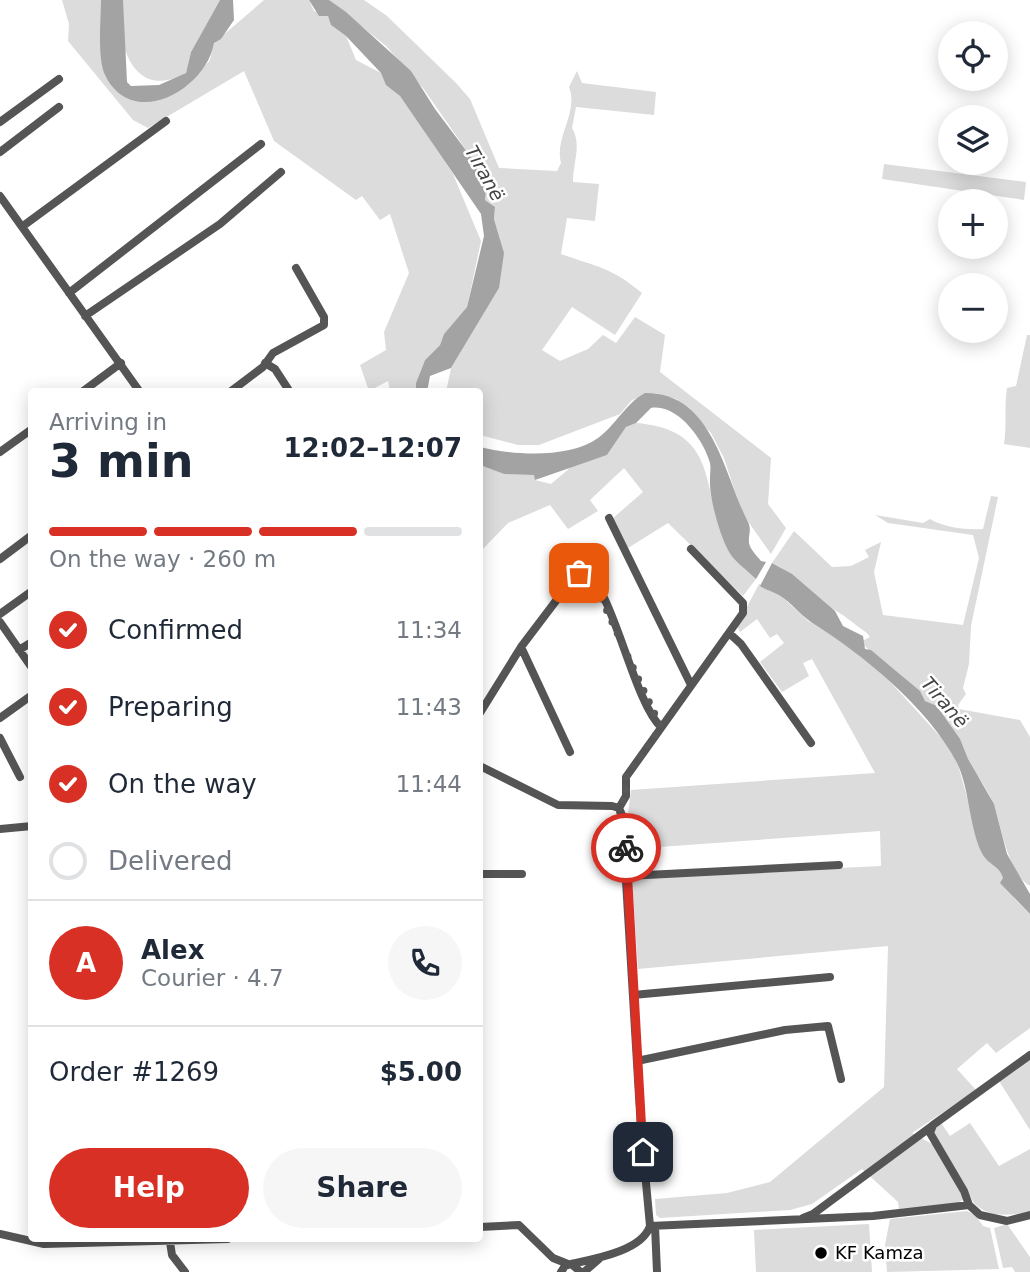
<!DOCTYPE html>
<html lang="en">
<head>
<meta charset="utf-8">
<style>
	:root { --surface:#fff; --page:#f6f6f7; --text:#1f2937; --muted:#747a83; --line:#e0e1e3; --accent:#d93025 }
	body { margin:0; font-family:"DejaVu Sans",sans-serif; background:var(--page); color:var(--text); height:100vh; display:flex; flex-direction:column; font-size:26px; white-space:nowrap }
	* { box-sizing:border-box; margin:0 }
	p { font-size:23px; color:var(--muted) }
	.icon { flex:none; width:38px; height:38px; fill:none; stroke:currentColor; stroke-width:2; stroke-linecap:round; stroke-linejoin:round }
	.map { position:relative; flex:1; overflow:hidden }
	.side { position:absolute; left:28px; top:388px; width:455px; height:854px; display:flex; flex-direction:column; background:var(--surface); border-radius:7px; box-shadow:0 4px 18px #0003 }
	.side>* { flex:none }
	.tools { position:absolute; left:938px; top:21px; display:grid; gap:14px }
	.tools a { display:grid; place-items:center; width:70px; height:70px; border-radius:50%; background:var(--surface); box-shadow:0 4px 18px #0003; font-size:35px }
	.pin { position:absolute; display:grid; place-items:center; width:60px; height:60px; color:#fff; margin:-30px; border-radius:14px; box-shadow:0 4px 10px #0006 }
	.courier { position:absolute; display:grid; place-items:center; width:70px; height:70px; margin:-35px; border:5px solid #d93025; border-radius:50%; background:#fff; color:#222; box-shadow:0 2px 9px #0007 }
	.summary em { font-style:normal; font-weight:700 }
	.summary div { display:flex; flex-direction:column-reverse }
	.summary { display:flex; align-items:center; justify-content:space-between; height:119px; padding:0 21px }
	h1 { font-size:46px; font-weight:700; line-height:52px }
	.bar { display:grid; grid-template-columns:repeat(4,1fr); gap:10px 7px; align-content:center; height:84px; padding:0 21px }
	.bar i { height:9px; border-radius:5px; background:var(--line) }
	.bar .active { background:var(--accent) }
	.bar p { grid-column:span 4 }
	.line { display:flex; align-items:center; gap:18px; padding:0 21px; border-top:2px solid var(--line) }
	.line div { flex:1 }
	.round { display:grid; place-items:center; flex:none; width:74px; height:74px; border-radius:37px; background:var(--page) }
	ol { padding:0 21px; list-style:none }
	li { display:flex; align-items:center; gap:21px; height:77px }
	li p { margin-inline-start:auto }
	li .icon { padding:7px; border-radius:50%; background:var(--accent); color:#fff; stroke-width:4 }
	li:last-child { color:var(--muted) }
	li i { width:38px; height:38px; border:4px solid var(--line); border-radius:50% }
	.cta { display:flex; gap:14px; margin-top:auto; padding:14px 21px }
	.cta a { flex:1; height:80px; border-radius:42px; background:var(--accent); color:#fff; font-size:28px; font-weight:700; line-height:80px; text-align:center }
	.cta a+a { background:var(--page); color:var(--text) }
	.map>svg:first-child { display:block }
	.green { fill:#dcdcdc }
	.water { fill:#a3a3a3 }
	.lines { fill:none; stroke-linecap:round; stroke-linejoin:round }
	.minor { stroke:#555; stroke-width:8 }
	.done { stroke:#595959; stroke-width:7; stroke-dasharray:0 12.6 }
	.route { stroke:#d93025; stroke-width:9 }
	.poi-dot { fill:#000; stroke:#fff; stroke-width:2.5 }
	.labels { text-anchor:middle; stroke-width:5; stroke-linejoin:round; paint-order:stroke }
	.poi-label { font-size:18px; fill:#000; stroke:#fff; text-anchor:start }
	.water-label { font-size:19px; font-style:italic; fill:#444; stroke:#fff }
</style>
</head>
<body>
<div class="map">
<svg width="1030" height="1272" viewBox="0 0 1030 1272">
	<rect width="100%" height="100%" fill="#fff"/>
	<!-- green -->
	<path class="green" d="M62,0H101L102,65L106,77L126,96L137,100L168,96L188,85L210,60L214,43L264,0H309L314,11L328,16L335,28L346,36L356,60L381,73L386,84L400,96L419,123L453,174L481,241L467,307L444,334L440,345L425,360L416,383V392H390L388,381L369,391L360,365L386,350L384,332L409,273L390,214L380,220L362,196L356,200L274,141L244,71L148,128L133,120L68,41L69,24Z
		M123,0H220L191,52L186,73C158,88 137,82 125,50C123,47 123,8 123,0Z
		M329,0H364L387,16L456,83L470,99L499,168L557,171L561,163C554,137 579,113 569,87L577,71L582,83L656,92L654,115L576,107L572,128C582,145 573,162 573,182L599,184L595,221L567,218L561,254C597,267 611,267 642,293L615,335L572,307L542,350L560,361L588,349L603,335L616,343L635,317L665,335L660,372L771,458L768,504L786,528L771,554L742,513L724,458L711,433L676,399L656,393L632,400L620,414L539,445H518L480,435V392H446L451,368L499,288L500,239L494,219L495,207L485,200L481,178L471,157L423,88L386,46Z
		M884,164L1026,182L1024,200L882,179Z
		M1027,335H1030V448L1004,444C1007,424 1004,407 1007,388L1016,386Z
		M636,423C724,430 699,494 729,552C734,561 748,570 756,579L743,596L668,523L628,548L612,519L643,492L624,468L590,500L598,511L568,529L550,505L508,523L480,552V465L504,474L535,475V480L551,484L571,467L607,455L626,427Z
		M991,496L998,497L971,626L969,664L963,688L966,694L958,705L959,709L1020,720L1030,737V886C1008,875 1001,823 993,803C987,788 976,775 968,761C958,741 948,710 925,701C915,684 893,669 878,656C871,650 866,650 862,641L870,637L867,633C851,622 845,615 829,607C807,597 795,573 772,563L794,531L832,567L851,566L869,557L865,550L881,542L874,572L883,615L963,625L979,558L973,535L888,523L875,515L923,523L930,519C945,528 967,530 983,529Z
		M759,584L779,594L808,621L826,629L883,674L946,743L958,765L983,854L1001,871L1015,899L1030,914V1028L996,1053L987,1043L957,1069L976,1090L912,1133L932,1144L957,1184L963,1200L954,1204L899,1209L898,1202L862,1169L812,1204L790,1210L660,1218L656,1215L655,1199L727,1193L770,1182L884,1087L888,946L638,969L632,878L881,866L880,831L631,849L628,814L631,790L875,773L812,659L803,663L809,676L782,692L760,662L784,643L777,634L770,638L757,619L740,632L737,626Z
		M1030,1058V1130L999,1081Z
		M941,1123L950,1136L970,1123L999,1166L1030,1149V1212C1010,1215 990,1219 974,1203L934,1134L933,1129Z
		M967,1211L975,1215L983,1226L990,1228L999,1269L887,1272L885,1245L890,1219Z
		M869,1224L872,1272H756L754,1230Z
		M1007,1224L1030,1257V1272H1015L1012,1267L1003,1268L994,1228Z"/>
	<!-- water -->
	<path class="water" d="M101,0H123L127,82L131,86L159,85L186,73L191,52L220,0H233L234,20L221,39L214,43C206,90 132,131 105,75C97,58 101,19 101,0Z
		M309,0H329L346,12L411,71L435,109L471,157L486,188L485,200L495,207L494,219L504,253L499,288L451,368L430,376L427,392H416V383L425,360L440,345L444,334L467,307L484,236L481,214L400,96L386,85L381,73L346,36L331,25L328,16H319Z
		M645,393C713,392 724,475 748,522C752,530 748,535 749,543C750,549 757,556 761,561L766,562L756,579C748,571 734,561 729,552C720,536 709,498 710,479C710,473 711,468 710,463C704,440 677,403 651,408L636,423L626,427L607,455L535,480L534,475L504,474L480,465V447C512,455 569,459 598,438C616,425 625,404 645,393Z
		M772,563L792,574L835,611L843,626L863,636L865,649L871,650L920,691L925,701L937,706L960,739L968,759L994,804L1007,854L1030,894V914L1000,883L1003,878C1000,866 989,865 983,855C969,830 970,789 957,763C928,707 862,654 811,622C800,615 791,602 779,595C774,592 766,590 760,586Z"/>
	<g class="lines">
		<!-- minor -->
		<path class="minor" d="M0,122L59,79
			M0,152L59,107
			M0,196L140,392
			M23,226L166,121
			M69,293L261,144
			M85,316L220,224L281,172
			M265,363L275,369L290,392
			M82,392L121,363
			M230,392L263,367L273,353L324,325V317L296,268
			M0,452L32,429
			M609,518L691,685
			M0,559L32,535
			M0,614L32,591
			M0,622L32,668
			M729,633L741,644L811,743
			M521,647L570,752
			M19,650L32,642
			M480,713L521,647L574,577L584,572C612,584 633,701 661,727
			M0,718L32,695
			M0,738L20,777
			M480,766L558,805L612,806L619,808L622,815L641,1129L650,1226C642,1251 594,1259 571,1264
			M619,808L626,796V777L743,613V603L691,549
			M0,829L32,826
			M480,874H522
			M627,876L839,865
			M633,995L830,977
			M1030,1055L933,1125L930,1133L964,1191L969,1205L980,1215L1007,1221L1030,1215
			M637,1061L785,1030L828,1026L841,1079
			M803,1218L813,1214L932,1126
			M650,1226L873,1216L969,1205
			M655,1226L657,1272
			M480,1227L519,1225L553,1258L568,1264
			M0,1234L44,1244L228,1239
			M170,1242L172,1255L185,1272
			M561,1272L565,1266L571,1264L581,1272
			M584,1272L599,1259"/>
	</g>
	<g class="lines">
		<!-- done -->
		<path class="done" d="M579,573L590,575L661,727L626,777V796L619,808L626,848"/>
		<!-- route -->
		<path class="route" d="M626,848L643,1152"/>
	</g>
	<!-- markers -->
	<circle class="poi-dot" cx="821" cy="1253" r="7"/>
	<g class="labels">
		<!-- poi labels -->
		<g class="poi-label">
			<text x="835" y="1259">KF Kamza</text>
		</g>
		<!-- water labels -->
		<g class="water-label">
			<text transform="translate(485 173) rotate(61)" y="7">Tiranë</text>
			<text transform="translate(945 702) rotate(49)" y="7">Tiranë</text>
		</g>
	</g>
</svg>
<div class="tools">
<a><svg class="icon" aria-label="locate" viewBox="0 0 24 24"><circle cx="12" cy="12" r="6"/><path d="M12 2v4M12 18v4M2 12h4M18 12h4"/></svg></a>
<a><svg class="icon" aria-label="layers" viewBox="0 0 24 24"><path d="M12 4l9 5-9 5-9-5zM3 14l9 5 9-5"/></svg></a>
<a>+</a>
<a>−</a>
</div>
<div class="pin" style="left:579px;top:573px;background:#ea580c"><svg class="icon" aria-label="bag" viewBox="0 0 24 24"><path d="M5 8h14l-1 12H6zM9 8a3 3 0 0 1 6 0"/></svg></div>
<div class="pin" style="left:643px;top:1152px;background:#1f2937"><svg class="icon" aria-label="home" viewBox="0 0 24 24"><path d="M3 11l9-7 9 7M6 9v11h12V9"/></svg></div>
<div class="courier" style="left:626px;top:848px"><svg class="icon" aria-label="bike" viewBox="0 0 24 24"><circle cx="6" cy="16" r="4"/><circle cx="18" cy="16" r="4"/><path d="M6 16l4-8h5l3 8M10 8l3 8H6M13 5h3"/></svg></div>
<section class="side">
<div class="summary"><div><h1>3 min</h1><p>Arriving in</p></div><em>12:02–12:07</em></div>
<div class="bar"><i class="active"></i><i class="active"></i><i class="active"></i><i></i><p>On the way · 260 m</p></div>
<ol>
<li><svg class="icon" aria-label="check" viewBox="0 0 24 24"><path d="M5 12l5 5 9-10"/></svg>Confirmed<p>11:34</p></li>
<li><svg class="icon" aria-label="check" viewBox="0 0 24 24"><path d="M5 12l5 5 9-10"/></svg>Preparing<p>11:43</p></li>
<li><svg class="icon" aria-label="check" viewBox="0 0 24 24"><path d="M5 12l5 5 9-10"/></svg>On the way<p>11:44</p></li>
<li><i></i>Delivered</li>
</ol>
<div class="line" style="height:126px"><b class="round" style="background:var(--accent);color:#fff">A</b><div><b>Alex</b><p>Courier · 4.7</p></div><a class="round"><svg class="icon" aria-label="phone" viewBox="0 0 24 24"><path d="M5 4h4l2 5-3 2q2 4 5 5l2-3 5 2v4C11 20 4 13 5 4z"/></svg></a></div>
<div class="line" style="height:91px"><div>Order #1269</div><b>$5.00</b></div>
<div class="cta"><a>Help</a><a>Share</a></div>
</section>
</div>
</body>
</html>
